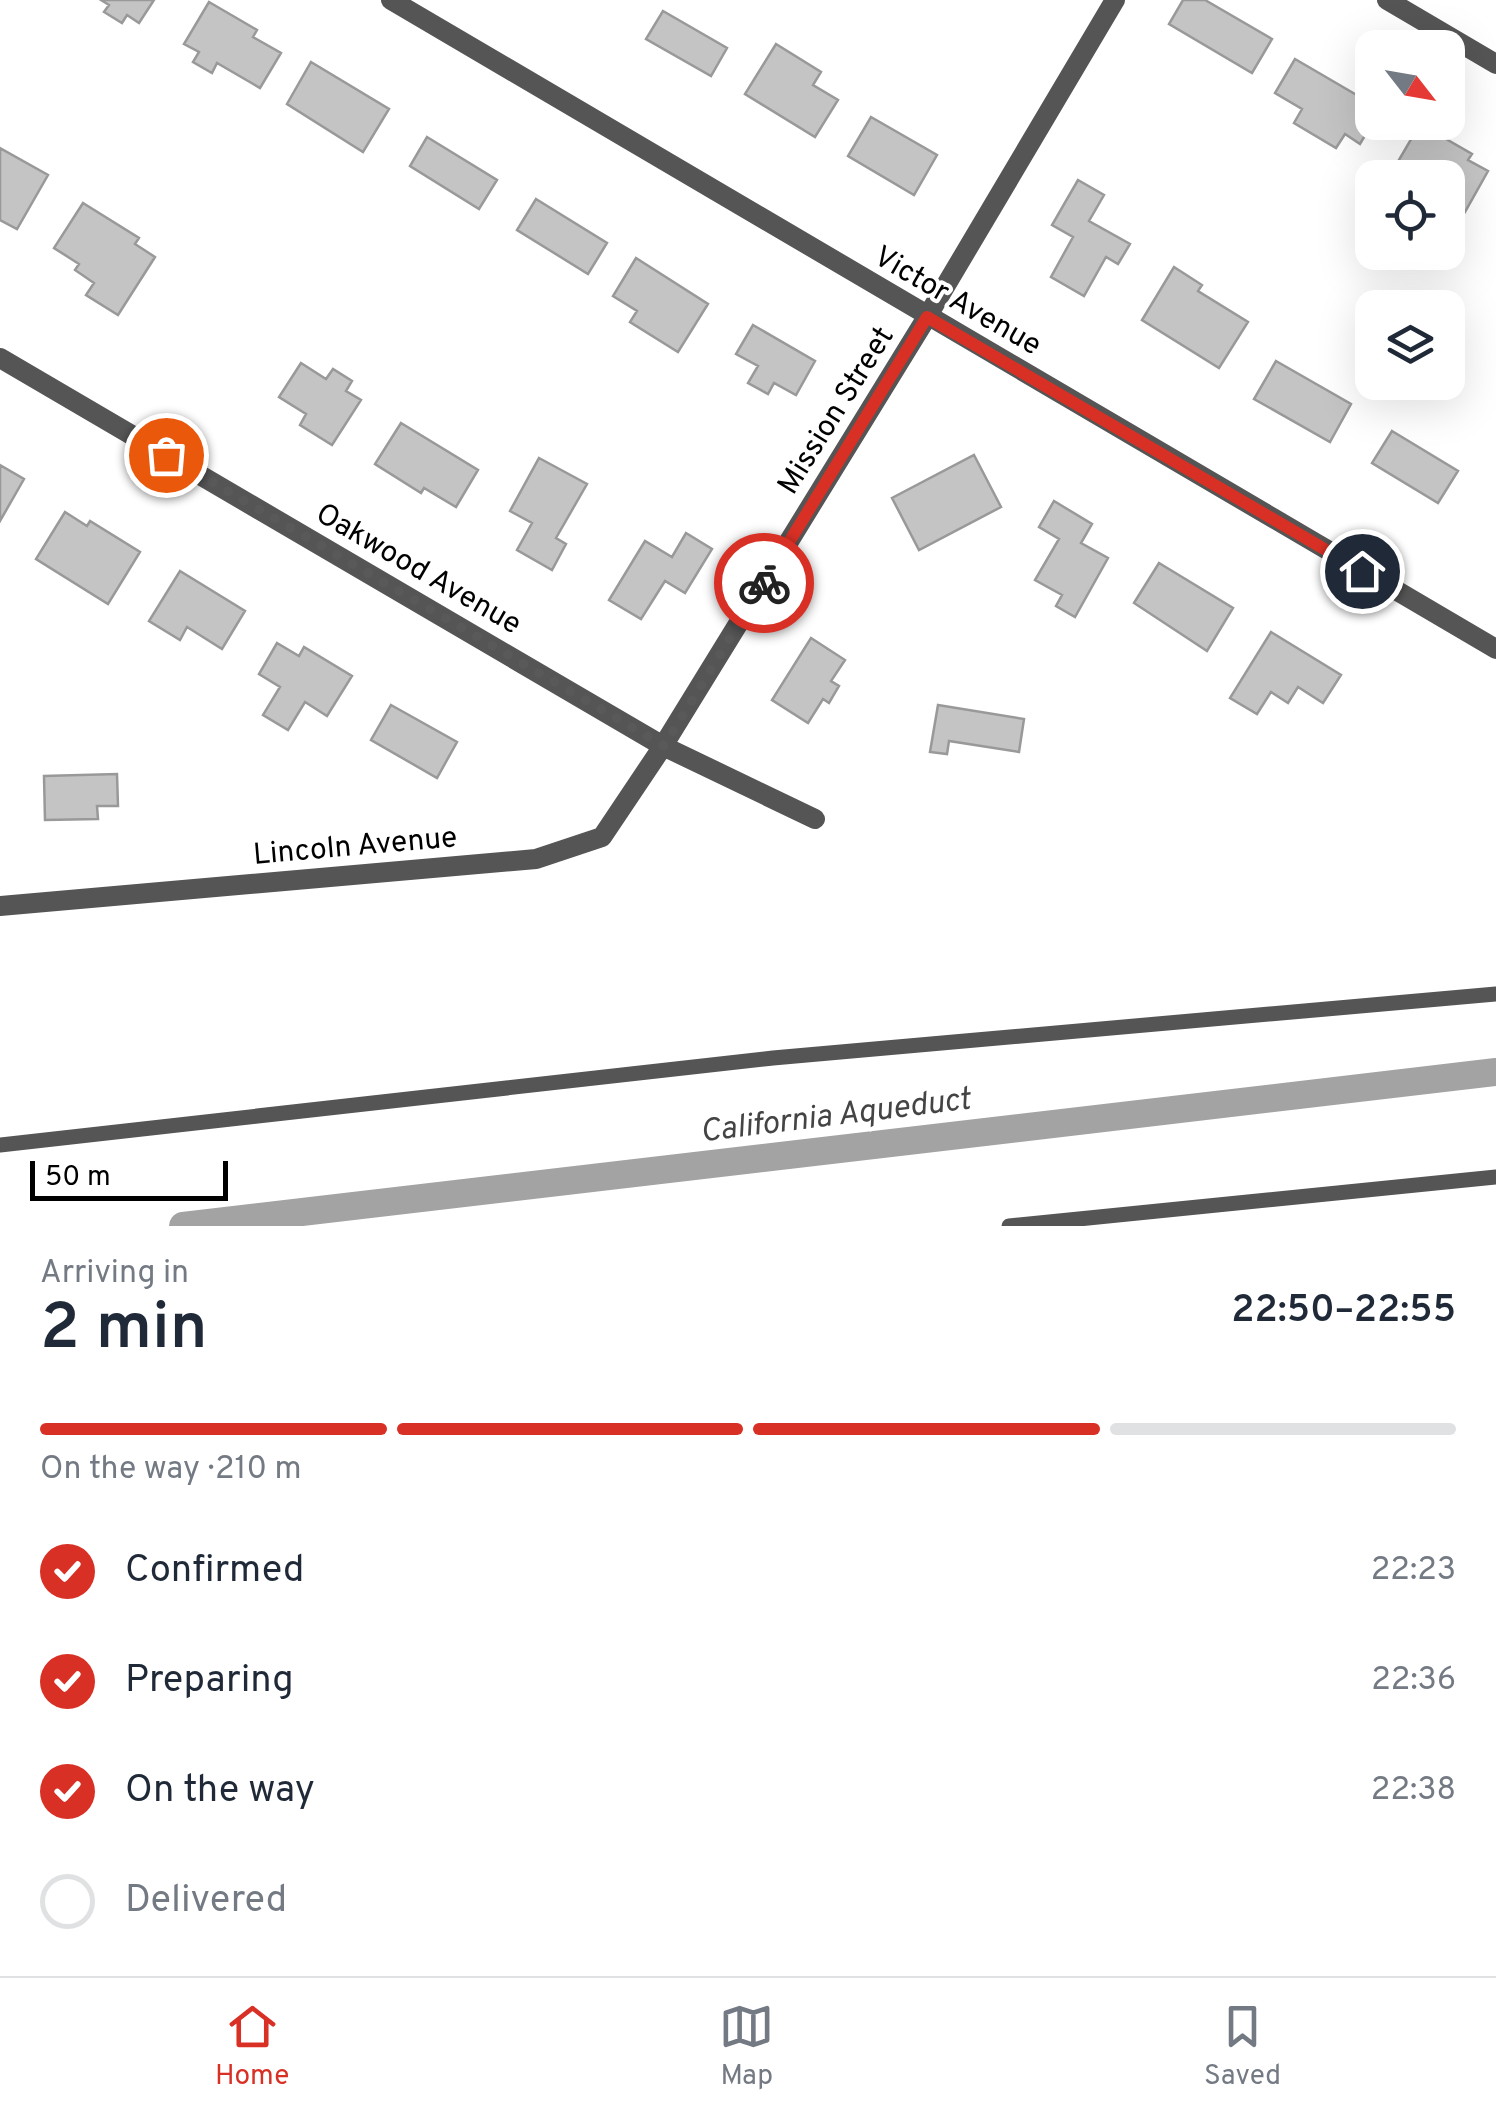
<!DOCTYPE html>
<html lang="en">
<head>
<meta charset="utf-8">
<style>
	:root { --surface:#fff; --page:#f2f2f3; --text:#1f2937; --muted:#747a83; --line:#e0e1e3; --accent:#d93025 }
	body { margin:0; font-family:Overpass,sans-serif; background:var(--page); color:var(--text); height:100vh; display:flex; flex-direction:column; font-size:38px; white-space:nowrap }
	* { box-sizing:border-box; margin:0 }
	p { font-size:32px; color:var(--muted) }
	.icon { flex:none; width:55px; height:55px; fill:none; stroke:currentColor; stroke-width:2; stroke-linecap:round; stroke-linejoin:round }
	.map { position:relative; height:1226px; overflow:hidden }
	.details { display:flex; flex-direction:column; background:var(--surface); flex:1 }
	.details>* { flex:none }
	.needle { width:65px; rotate:121deg }
	.buttons { position:absolute; left:1355px; top:30px; display:grid; gap:20px }
	.buttons a { display:grid; place-items:center; width:110px; height:110px; border-radius:20px; background:var(--surface); box-shadow:0 10px 40px #0002; font-size:50px }
	.scale { position:absolute; left:30px; bottom:25px; width:198px; box-sizing:border-box; padding-left:10px; border:5px solid #000; border-top:0; font-size:28px; line-height:35px; white-space:nowrap; color:#000; -webkit-text-stroke:8px #fff; paint-order:stroke }
	.pin { position:absolute; display:grid; place-items:center; width:85px; height:85px; color:#fff; margin:-42px; border:5px solid #fff; border-radius:50%; box-shadow:0 2px 10px #0007 }
	.courier { position:absolute; display:grid; place-items:center; width:100px; height:100px; margin:-50px; border:8px solid #d93025; border-radius:50%; background:#fff; color:#222; box-shadow:0 2px 12px #0007 }
	.headline em { font-style:normal; font-weight:600 }
	.headline div { display:flex; flex-direction:column-reverse }
	.headline { display:flex; align-items:center; justify-content:space-between; height:170px; padding:0 40px }
	h1 { font-size:65px; font-weight:600; line-height:75px }
	.bar { display:grid; grid-template-columns:repeat(4,1fr); gap:15px 10px; align-content:center; height:120px; padding:0 40px }
	.bar i { height:12px; border-radius:8px; background:var(--line) }
	.bar .active { background:var(--accent) }
	.bar p { grid-column:span 4 }
	ol { padding:0 40px; list-style:none }
	li { display:flex; align-items:center; gap:30px; height:110px }
	li p { margin-inline-start:auto }
	li .icon { padding:10px; border-radius:50%; background:var(--accent); color:#fff; stroke-width:4 }
	li:last-child { color:var(--muted) }
	li i { width:55px; height:55px; border:5px solid var(--line); border-radius:50% }
	.menu { display:flex; justify-content:space-around; align-items:center; height:140px; border-top:2px solid var(--line); background:var(--surface); font-size:28px; color:var(--muted) }
	.menu a { display:grid; justify-items:center; gap:5px }
	.menu .active { color:var(--accent) }
	.map>svg:first-child { display:block }
	.lines { fill:none; stroke-linecap:round; stroke-linejoin:round }
	.canal { stroke:#a3a3a3; stroke-width:28 }
	.building { fill:#c4c4c4; stroke:#999; stroke-width:2.5 }
	.lane { stroke:#555; stroke-width:15 }
	.street { stroke:#555; stroke-width:20 }
	.done { stroke:#595959; stroke-width:10; stroke-dasharray:0 18 }
	.route { stroke:#d93025; stroke-width:12 }
	.labels { text-anchor:middle; stroke-width:8; stroke-linejoin:round; paint-order:stroke }
	.street-label { font-size:30px; fill:#000; stroke:#fff }
	.water-label { font-size:32px; font-style:italic; fill:#444; stroke:#fff }
</style>
</head>
<body>
<div class="map">
<svg width="1496" height="1226" viewBox="0 0 1496 1226">
	<rect width="100%" height="100%" fill="#fff"/>
	<g class="lines">
		<!-- canal -->
		<path class="canal" d="M183,1226L1496,1072"/>
	</g>
	<!-- building -->
	<path class="building" d="M101,0H154L139,23L127,15L122,23L104,12L109,5Z
		M1183,0H1205L1272,39L1252,73L1169,24Z
		M209,2L257,30L253,37L281,53L260,88L217,63L212,73L193,62L199,52L184,44Z
		M663,11L727,48L711,76L646,39Z
		M776,44L821,72L813,85L838,100L815,137L745,94Z
		M1295,59L1372,104L1373,122L1360,144L1345,134L1336,148L1294,123L1302,109L1275,93Z
		M311,62L389,109L363,152L287,104Z
		M871,117L937,155L914,195L848,156Z
		M1420,124L1472,154L1468,160L1488,171L1465,212L1448,202V178H1406L1393,170Z
		M427,137L497,180L479,209L410,166Z
		M0,148L48,175L17,229L0,220Z
		M1078,180L1104,195L1089,221L1130,244L1118,264L1106,257L1084,296L1051,277L1073,237L1052,225Z
		M536,199L607,243L588,274L517,230Z
		M83,203L139,238L135,244L155,257L118,315L86,295L94,283L75,270L79,264L54,248Z
		M636,258L708,304L678,352L630,322L637,311L613,296Z
		M1174,267L1202,285L1198,291L1248,322L1219,368L1142,320Z
		M753,325L815,361L796,395L774,383L768,394L748,383L758,366L736,354Z
		M1276,361L1351,404L1330,442L1254,399Z
		M301,363L326,379L333,369L352,381L346,391L361,400L332,445L300,425L306,414L279,397Z
		M401,423L478,470L456,507L424,488L421,493L375,464Z
		M1392,431L1458,471L1438,503L1372,463Z
		M974,455L1001,507L919,550L892,498Z
		M539,458L587,484L556,538L566,544L552,570L517,550L532,523L510,511Z
		M0,465L24,479L0,521Z
		M1054,501L1092,524L1081,543L1108,558L1075,617L1056,606L1062,595L1035,580L1059,539L1039,527Z
		M65,512L87,526L90,521L140,552L108,604L36,559Z
		M686,533L712,549L685,593L665,581L641,619L609,600L645,541L672,557Z
		M1159,563L1233,608L1207,651L1134,603Z
		M180,571L245,611L222,649L187,627L180,640L149,621Z
		M1271,632L1341,675L1323,703L1298,687L1288,703L1271,692L1257,714L1230,698Z
		M811,638L845,660L831,681L839,686L829,703L823,699L808,723L772,700Z
		M277,643L299,656L304,647L352,676L327,716L305,702L288,730L263,715L280,687L259,674Z
		M391,705L457,742L437,778L371,740Z
		M938,705L1024,719L1019,752L949,741L947,754L930,752Z
		M117,774L118,806H97L98,819L45,820L44,776Z"/>
	<g class="lines">
		<!-- lane -->
		<path class="lane" d="M0,1145L773,1058L1496,994
			M1009,1226L1496,1177"/>
		<!-- street -->
		<path class="street" d="M391,0L1496,649
			M1387,0L1496,64
			M0,358L663,746L815,819
			M0,906L536,859L602,837L663,746L927,317L1115,0"/>
	</g>
	<g class="lines">
		<!-- done -->
		<path class="done" d="M166,455L664,746L764,583"/>
		<!-- route -->
		<path class="route" d="M764,583L927,317L1362,571"/>
	</g>
	<g class="labels">
		<!-- street labels -->
		<g class="street-label">
			<text transform="translate(958 300) rotate(30)" y="10">Victor Avenue</text>
			<text transform="translate(835 410) rotate(-58)" y="10">Mission Street</text>
			<text transform="translate(419 568) rotate(30)" y="10">Oakwood Avenue</text>
			<text transform="translate(355 845) rotate(-5)" y="10">Lincoln Avenue</text>
		</g>
		<!-- water labels -->
		<g class="water-label">
			<text transform="translate(835 1114) rotate(-7)" y="11">California Aqueduct</text>
		</g>
	</g>
</svg>
<div class="buttons">
<a><svg class="needle" viewBox="-14 -14 28 28"><path d="M0-13l5 13h-10z" fill="#e53935"/><path d="M0 13l5-13h-10z" fill="#747a83"/></svg></a>
<a><svg class="icon" aria-label="locate" viewBox="0 0 24 24"><circle cx="12" cy="12" r="6"/><path d="M12 2v4M12 18v4M2 12h4M18 12h4"/></svg></a>
<a><svg class="icon" aria-label="layers" viewBox="0 0 24 24"><path d="M12 4l9 5-9 5-9-5zM3 14l9 5 9-5"/></svg></a>
</div>
<div class="scale">50 m</div>
<div class="pin" style="left:166px;top:455px;background:#ea580c"><svg class="icon" aria-label="bag" viewBox="0 0 24 24"><path d="M5 8h14l-1 12H6zM9 8a3 3 0 0 1 6 0"/></svg></div>
<div class="pin" style="left:1362px;top:571px;background:#1f2937"><svg class="icon" aria-label="home" viewBox="0 0 24 24"><path d="M3 11l9-7 9 7M6 9v11h12V9"/></svg></div>
<div class="courier" style="left:764px;top:583px"><svg class="icon" aria-label="bike" viewBox="0 0 24 24"><circle cx="6" cy="16" r="4"/><circle cx="18" cy="16" r="4"/><path d="M6 16l4-8h5l3 8M10 8l3 8H6M13 5h3"/></svg></div>
</div>
<section class="details">
<div class="headline"><div><h1>2 min</h1><p>Arriving in</p></div><em>22:50–22:55</em></div>
<div class="bar"><i class="active"></i><i class="active"></i><i class="active"></i><i></i><p>On the way · 210 m</p></div>
<ol>
<li><svg class="icon" aria-label="check" viewBox="0 0 24 24"><path d="M5 12l5 5 9-10"/></svg>Confirmed<p>22:23</p></li>
<li><svg class="icon" aria-label="check" viewBox="0 0 24 24"><path d="M5 12l5 5 9-10"/></svg>Preparing<p>22:36</p></li>
<li><svg class="icon" aria-label="check" viewBox="0 0 24 24"><path d="M5 12l5 5 9-10"/></svg>On the way<p>22:38</p></li>
<li><i></i>Delivered</li>
</ol>
</section>
<nav class="menu">
<a class="active"><svg class="icon" aria-label="home" viewBox="0 0 24 24"><path d="M3 11l9-7 9 7M6 9v11h12V9"/></svg>Home</a>
<a><svg class="icon" aria-label="map" viewBox="0 0 24 24"><path d="M3 6l6-2 6 2 6-2v14l-6 2-6-2-6 2zM9 4v14M15 6v14"/></svg>Map</a>
<a><svg class="icon" aria-label="saved" viewBox="0 0 24 24"><path d="M7 4h10v16l-5-4-5 4z"/></svg>Saved</a>
</nav>
</body>
</html>
